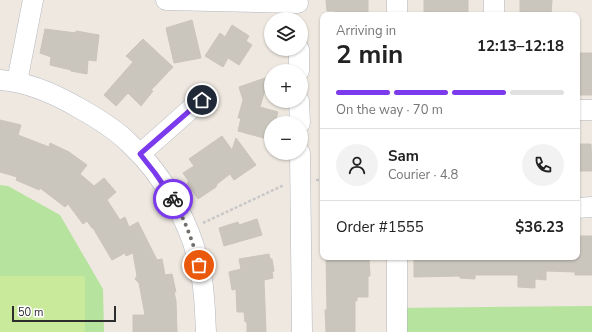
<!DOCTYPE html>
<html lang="en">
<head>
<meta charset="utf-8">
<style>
	:root { --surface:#fff; --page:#f2f2f2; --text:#222; --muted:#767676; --line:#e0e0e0; --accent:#7c3aed }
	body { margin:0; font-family:"Nunito Sans",sans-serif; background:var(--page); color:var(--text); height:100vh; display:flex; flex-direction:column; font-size:15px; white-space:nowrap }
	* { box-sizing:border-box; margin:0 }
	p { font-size:13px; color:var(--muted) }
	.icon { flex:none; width:22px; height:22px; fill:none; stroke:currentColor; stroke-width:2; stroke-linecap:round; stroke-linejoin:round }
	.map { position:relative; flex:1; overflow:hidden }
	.side { position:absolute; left:320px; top:12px; width:260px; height:248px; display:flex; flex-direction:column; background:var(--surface); border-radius:8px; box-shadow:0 1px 3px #0004 }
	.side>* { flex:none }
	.controls { position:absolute; left:264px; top:12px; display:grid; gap:8px }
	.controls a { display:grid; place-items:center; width:44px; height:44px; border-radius:50%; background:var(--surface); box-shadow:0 1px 3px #0004; font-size:20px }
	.scale { position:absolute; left:12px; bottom:10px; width:104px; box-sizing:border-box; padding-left:4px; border:2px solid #2d2d2d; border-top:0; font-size:11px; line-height:14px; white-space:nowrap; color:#2d2d2d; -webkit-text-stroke:3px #fff; paint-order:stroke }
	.pin { position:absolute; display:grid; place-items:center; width:34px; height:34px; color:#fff; margin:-17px; border:2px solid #fff; border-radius:50%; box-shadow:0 1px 4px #0007 }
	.courier { position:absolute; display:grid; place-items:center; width:40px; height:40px; margin:-20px; border:3px solid #7c3aed; border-radius:50%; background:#fff; color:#222; box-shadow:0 1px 5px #0007 }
	.headline em { font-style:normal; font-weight:700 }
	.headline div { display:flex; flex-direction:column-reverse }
	.headline { display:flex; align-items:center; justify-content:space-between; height:68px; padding:0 16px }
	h1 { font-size:26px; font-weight:700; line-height:30px }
	.bar { display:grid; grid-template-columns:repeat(4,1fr); gap:6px 4px; align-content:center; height:48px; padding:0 16px }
	.bar i { height:5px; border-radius:3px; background:var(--line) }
	.bar .on { background:var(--accent) }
	.bar p { grid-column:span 4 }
	.line { display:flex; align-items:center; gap:10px; padding:0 16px; border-top:1px solid var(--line) }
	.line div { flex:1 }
	.round { display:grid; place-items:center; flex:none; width:42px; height:42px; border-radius:21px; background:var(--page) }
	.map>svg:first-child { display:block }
	.green { fill:#b6e39e }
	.pitch { fill:#c9ea9a }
	.building { fill:#cac6be; stroke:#cac4b9 }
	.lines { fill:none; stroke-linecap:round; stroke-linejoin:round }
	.minor-casing { stroke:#b3b6c0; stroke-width:21 }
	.path { stroke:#c8c8c8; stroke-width:2.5; stroke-dasharray:3 2; stroke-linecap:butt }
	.minor { stroke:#fff; stroke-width:20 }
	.done { stroke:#716e6c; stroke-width:4; stroke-dasharray:0 7.2 }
	.route { stroke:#7c3aed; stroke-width:5 }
</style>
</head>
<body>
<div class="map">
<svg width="592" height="332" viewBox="0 0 592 332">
	<rect width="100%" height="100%" fill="#eee8e0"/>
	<!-- green -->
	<path class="green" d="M0,185L8,186L60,215L103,289L104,332H0Z
		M592,306V332H397V308Z"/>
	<!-- pitch -->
	<path class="pitch" d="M0,276H85V332H0Z"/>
	<!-- building -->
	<path class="building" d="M326,0H368V15H335V11H327Z
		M424,0H468V15H424Z
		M520,0H552L551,14L520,13Z
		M192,20L201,58L174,63L166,28Z
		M232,25L249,36L246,41L252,45L239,65L228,58L223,67L205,56L220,33L225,37Z
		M45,29L76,33V31L99,35L96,61L88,60L87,74L71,71V70L50,65L51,57L40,53Z
		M143,39L173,67L151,90L153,91L141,106L128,93L116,106L104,95L133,62L126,56Z
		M579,53H592V95H577V67H579Z
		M271,76V88L265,90L260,107L278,112L275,123H271V140L238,131L241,118H238L243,100L239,87Z
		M0,120L21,125L18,135L49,147L50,143L69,152L87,165L80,174L94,186L104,178L116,192L107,200L120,220L125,217L129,227L138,222L157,260L162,259L165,275L172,274L176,292H174L176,301L177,332H133V315H145L139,283L135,279L137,276L133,253L126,256L125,253L112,260L93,228H92L87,221L83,224L68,204L65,207L40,188L39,190L16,180L17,177L0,172Z
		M222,136L232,150L236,138L256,165L234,180L230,174L217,184L216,187L198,199L187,183L189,182L183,173L194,166L189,159Z
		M577,144H591L592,171H577Z
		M257,219L262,235L224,246L219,228L238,222L239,225Z
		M577,236H592V275H575V272L546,271V280L535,279V288L518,287V275H475V279L460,278V276L414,277V257H577Z
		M269,254L270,259H272L274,271L272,272L273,278L264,280L266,332H247V322H245L244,312H237L236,289L232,290L229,272L241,269L239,259Z
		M326,257H369L370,276H368V297H357V301H355V332H326L325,310H327Z"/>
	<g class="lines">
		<defs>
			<path id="minor" d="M166,0L298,3
				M397,0V15
				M494,0V15
				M299,49V71
				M0,80C29,82 55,94 79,108C97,118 115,129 129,143C166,177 195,231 202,280C205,297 205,315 206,332
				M17,82L33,0
				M299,101L300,123
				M577,110H592
				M300,153L302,332
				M140,154L202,99
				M577,208L592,207
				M397,257V332"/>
		</defs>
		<!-- minor casing -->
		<use href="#minor" class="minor-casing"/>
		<!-- path -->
		<path class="path" d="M316,180H323
			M203,223L284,185"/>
		<!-- minor -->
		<use href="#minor" class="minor"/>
	</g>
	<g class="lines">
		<!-- done -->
		<path class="done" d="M173,199C185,220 193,242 199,265"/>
		<!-- route -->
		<path class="route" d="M173,199L155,173L140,154L202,100"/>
	</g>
</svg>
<div class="controls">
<a><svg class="icon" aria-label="layers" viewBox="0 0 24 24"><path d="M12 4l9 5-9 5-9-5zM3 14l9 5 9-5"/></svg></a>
<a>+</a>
<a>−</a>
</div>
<div class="scale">50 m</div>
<div class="pin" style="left:199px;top:265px;background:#ea580c"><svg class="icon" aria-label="bag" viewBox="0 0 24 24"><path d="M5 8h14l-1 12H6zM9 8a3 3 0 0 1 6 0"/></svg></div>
<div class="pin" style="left:202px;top:100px;background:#1f2937"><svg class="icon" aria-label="home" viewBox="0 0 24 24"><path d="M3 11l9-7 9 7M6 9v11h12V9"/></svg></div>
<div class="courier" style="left:173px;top:199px"><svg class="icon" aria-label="bike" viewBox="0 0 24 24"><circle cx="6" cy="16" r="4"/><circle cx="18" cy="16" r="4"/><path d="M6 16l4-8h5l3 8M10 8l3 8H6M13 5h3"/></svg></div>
<section class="side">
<div class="headline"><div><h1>2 min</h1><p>Arriving in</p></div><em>12:13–12:18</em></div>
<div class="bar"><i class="on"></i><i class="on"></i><i class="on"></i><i></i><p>On the way · 70 m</p></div>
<div class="line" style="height:72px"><a class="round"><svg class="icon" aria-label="person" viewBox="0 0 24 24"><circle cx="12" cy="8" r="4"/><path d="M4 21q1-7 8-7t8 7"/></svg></a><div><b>Sam</b><p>Courier · 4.8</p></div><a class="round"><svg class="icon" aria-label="phone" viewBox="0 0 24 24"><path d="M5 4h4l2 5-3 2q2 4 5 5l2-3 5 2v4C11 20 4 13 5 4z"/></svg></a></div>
<div class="line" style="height:52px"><div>Order #1555</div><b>$36.23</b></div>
</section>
</div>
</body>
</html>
